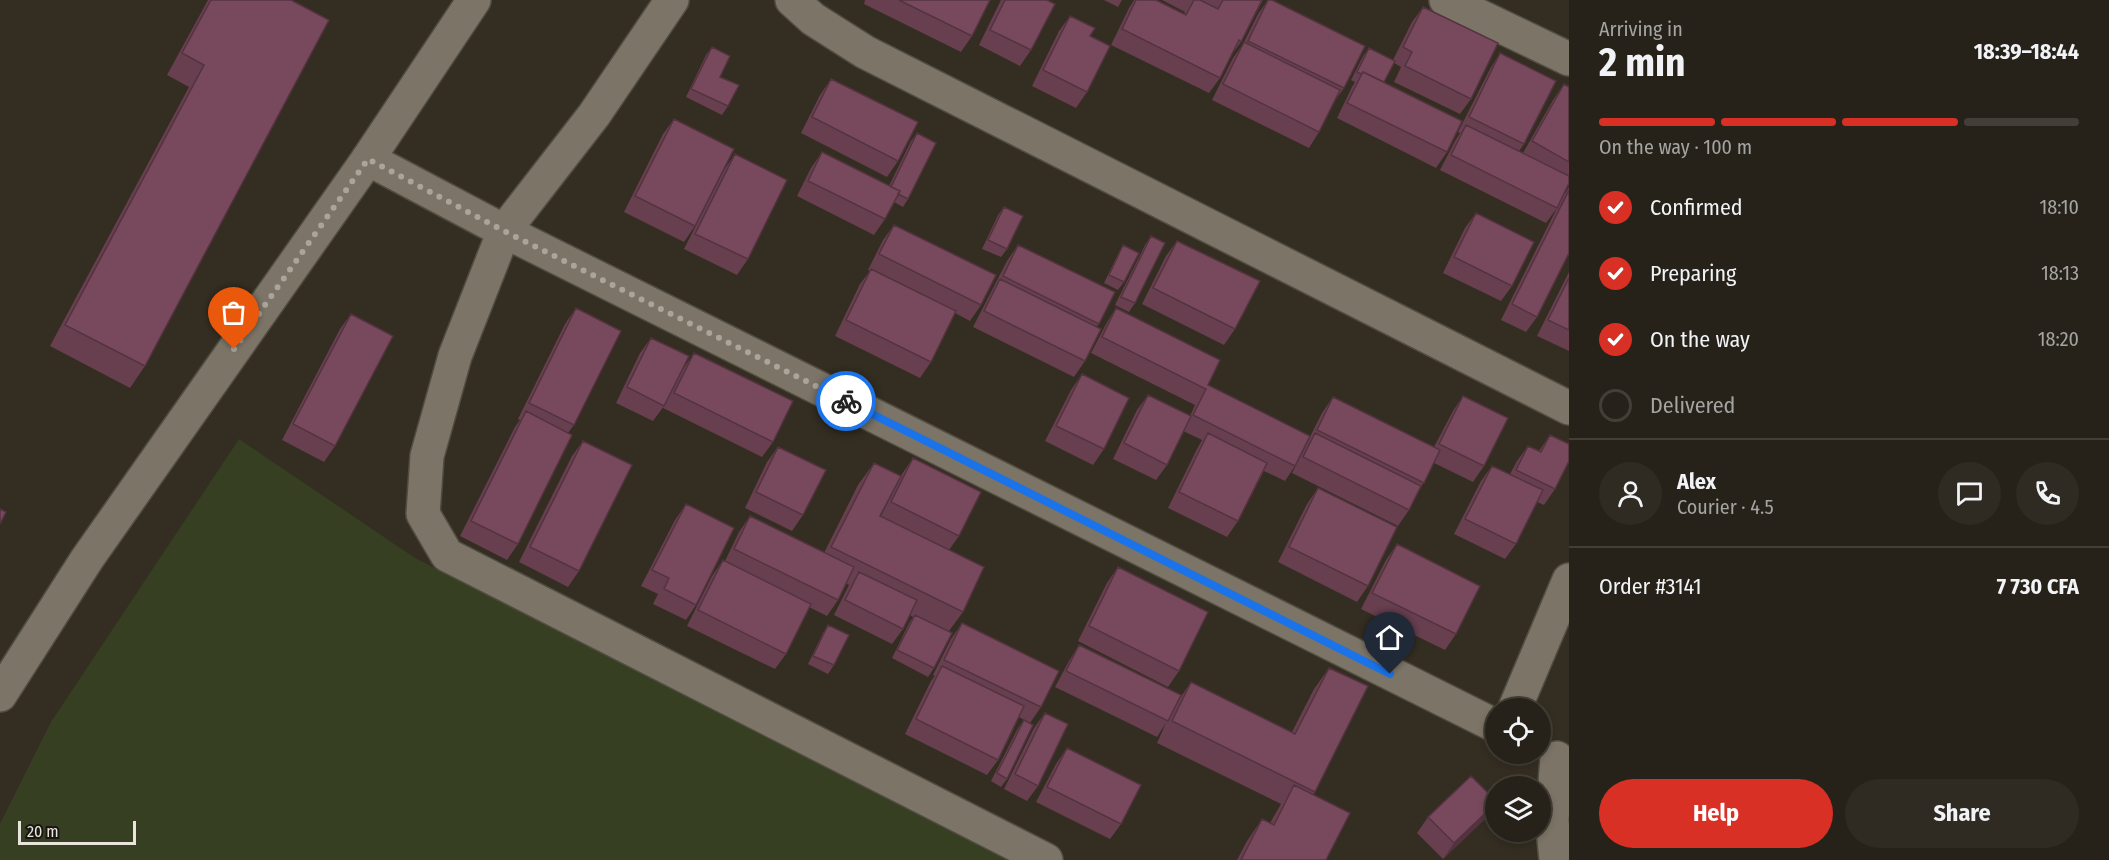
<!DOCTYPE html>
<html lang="en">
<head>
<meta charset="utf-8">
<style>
	:root { --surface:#272219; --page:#2f2a22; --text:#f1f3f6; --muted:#a4a4a2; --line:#433f38; --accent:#d93025 }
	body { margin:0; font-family:"Fira Sans Condensed",sans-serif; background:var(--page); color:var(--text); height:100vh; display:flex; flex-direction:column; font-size:22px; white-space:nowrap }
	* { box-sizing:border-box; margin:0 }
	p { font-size:20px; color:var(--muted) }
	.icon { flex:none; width:33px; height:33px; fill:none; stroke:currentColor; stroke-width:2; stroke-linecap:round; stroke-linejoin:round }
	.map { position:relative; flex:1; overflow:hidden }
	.details { display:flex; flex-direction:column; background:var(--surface); width:540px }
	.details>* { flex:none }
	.fabs { position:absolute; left:1485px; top:698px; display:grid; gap:12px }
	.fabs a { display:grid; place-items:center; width:66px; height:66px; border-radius:50%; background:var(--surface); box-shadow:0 3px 9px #0003,0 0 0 2px var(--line); font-size:30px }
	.scale { position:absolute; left:18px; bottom:15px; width:118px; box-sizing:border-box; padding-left:6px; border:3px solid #e9e4dc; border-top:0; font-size:16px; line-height:21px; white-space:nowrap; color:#e9e4dc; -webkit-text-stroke:4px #191611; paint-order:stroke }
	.pin { position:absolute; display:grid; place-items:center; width:51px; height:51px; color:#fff; margin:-62px -26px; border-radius:50% 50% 50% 0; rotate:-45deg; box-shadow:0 0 6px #0007 }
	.pin .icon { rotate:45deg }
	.courier { position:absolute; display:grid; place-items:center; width:60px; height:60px; margin:-30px; border:4px solid #1a73e8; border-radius:50%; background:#fff; color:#222; box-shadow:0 2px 8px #0007 }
	.headline em { font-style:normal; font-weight:700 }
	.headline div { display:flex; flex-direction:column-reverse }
	.headline { display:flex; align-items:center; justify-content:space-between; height:102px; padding:0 30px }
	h1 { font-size:39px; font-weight:700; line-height:45px }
	.bar { display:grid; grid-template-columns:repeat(4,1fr); gap:9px 6px; align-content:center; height:72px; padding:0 30px }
	.bar i { height:8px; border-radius:4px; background:var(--line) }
	.bar .on { background:var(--accent) }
	.bar p { grid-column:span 4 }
	.line { display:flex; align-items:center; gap:15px; padding:0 30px; border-top:2px solid var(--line) }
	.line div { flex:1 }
	.round { display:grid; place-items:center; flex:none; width:63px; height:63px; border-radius:32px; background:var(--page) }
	ol { padding:0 30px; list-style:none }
	li { display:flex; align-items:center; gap:18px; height:66px }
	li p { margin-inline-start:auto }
	li .icon { padding:6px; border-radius:50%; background:var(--accent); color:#fff; stroke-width:4 }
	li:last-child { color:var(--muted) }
	li i { width:33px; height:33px; border:3px solid var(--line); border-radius:50% }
	.cta { display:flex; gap:12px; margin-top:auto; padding:12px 30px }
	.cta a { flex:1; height:69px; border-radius:36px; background:var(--accent); color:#fff; font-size:24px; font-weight:700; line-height:69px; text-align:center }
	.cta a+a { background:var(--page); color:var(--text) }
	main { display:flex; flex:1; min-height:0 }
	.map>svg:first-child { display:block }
	.green { fill:#373f22 }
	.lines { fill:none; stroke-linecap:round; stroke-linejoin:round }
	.minor-casing { stroke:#514c41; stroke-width:36 }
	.tertiary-casing { stroke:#514c41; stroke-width:36 }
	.minor { stroke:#7c7466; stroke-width:33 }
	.tertiary { stroke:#7c7466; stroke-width:33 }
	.wall { fill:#673f4f }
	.shaded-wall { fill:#543340 }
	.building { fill:#78495c; stroke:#543340; stroke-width:1.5 }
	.done { stroke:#aaa49b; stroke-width:6; stroke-dasharray:0 10.8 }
	.route { stroke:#1a73e8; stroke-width:8 }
</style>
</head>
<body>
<main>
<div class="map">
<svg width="1569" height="860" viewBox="0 0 1569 860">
	<rect width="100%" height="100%" fill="#342d21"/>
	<!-- green -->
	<path class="green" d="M239,439L415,558L1007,860H0V824L51,722Z"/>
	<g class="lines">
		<defs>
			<path id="minor" d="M672,0L594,115L504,231L455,356L427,456L423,514L447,555L1046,860
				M792,0L813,19L865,52L1569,408
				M1446,0L1569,59
				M368,159L504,231L1496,726
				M1515,708L1569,580
				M1556,860L1552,820L1557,758"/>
			<path id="tertiary" d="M0,695L87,559L368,159L474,0"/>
		</defs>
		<!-- minor casing -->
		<use href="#minor" class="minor-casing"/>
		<!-- tertiary casing -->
		<use href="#tertiary" class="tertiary-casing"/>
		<!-- minor -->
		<use href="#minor" class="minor"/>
		<!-- tertiary -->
		<use href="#tertiary" class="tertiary"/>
	</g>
	<!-- wall -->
	<path class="wall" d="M208,0H291L145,366L130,388L50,346L189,87L167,75Z
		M865,0H990L972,36L961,52L864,4Z
		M1001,0H1047L1031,50L1020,66L979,45Z
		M1104,0H1122L1118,7Z
		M1134,0H1156L1184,14L1185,12L1162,0H1263L1241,42L1230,57L1220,78L1209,93L1111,45L1129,8Z
		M1268,0L1344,88L1334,102L1319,132L1309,148L1212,100L1233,58L1243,44L1258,14Z
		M1423,7L1471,99L1460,114L1394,82L1401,67L1394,63L1384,82L1447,152L1436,168L1337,118L1352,87L1355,82L1351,80L1363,56L1369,48L1393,60L1412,22Z
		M1070,16L1090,36L1087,92L1076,108L1032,86L1059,31Z
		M712,47L728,106L722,115L686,97L706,55Z
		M1500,53L1524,144L1519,151L1523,153L1553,100L1564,84L1569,87V183L1564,195L1569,187V253L1537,317L1526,332L1501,320L1557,208L1546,223L1440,170L1455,141L1460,133L1458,132L1490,69Z
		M831,79L898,161L887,177L801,133L820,95Z
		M674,119L695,226L684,242L624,212L663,134Z
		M917,133L908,199L903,207L894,202L885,219L874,235L797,196L811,168L822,152L889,186L911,141Z
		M735,154L748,259L737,275L684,249L724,170Z
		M1004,207L1007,249L1001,257L982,249L998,215Z
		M1476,213L1512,286L1501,301L1443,273L1465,228Z
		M894,225L981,305L970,321L955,313L931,362L920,378L835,336L860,284L870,271L868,270L883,240Z
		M1151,236L1135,303L1129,312L1115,305L1145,245Z
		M1177,241L1235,329L1224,345L1142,304L1166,256Z
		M1018,245L1099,324L1097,326L1085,361L1074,377L973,327L1007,261Z
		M1123,245L1124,282L1118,290L1104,283L1118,254Z
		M1569,272V351L1537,336Z
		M576,308L574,425L568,433L518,544L507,560L460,536L515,427L520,420L518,419L565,324Z
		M1116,308L1208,385L1295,466L1285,481L1264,471L1238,521L1227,537L1168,508L1197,449L1202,440L1183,431L1167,465L1156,480L1113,459L1137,410L1148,395L1190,416L1195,405L1091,353L1106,324Z
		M351,314L335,446L324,462L282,440L340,329Z
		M651,338L664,406L653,421L616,403L640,353Z
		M694,353L773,442L762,457L663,408L683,369Z
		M1082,374L1104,449L1093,465L1045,441L1071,390Z
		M1463,396L1484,466L1473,482L1434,463L1409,510L1398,526L1292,473L1322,413L1333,397L1434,447L1453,411Z
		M1550,435L1555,489L1544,505L1537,502L1516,544L1505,559L1454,534L1481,481L1492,466L1510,474L1517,461L1528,446L1539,451Z
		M583,441L579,571L568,587L519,562L572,456Z
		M778,447L803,515L792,531L745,508L767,462Z
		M913,458L959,536L949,550L963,612L949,631L934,668L928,677L892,658L909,623L913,617L910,615L903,629L892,644L834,615L849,585L846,583L838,600L827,616L809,607L786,654L775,669L687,626L712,576L723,560L725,561L739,532L750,516L824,553L858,485L874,463L881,516L902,474Z
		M1318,488L1368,586L1357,602L1278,562L1307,504Z
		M686,504L696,605L686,620L653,604L658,594L641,586L675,520Z
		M1397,544L1456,634L1445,650L1361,609L1386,560Z
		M1118,567L1179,671L1168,687L1078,641L1107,583Z
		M962,623L1041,707L1030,723L1007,779L1001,787L991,781L1018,728L1024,720L1019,717L998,760L987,775L905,734L931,681L935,676L933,675L951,639Z
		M828,625L834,665L828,674L808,664L823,633Z
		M1079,645L1178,701L1191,682L1292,732L1314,689L1329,668L1315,792L1313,795L1326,860H1237L1247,841L1262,819L1270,823L1281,804L1157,743L1166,723L1157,737L1055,687L1069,661Z
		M1045,713L1038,786L1027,801L1004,789L1034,728Z
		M1067,748L1121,824L1110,839L1036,802L1056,764Z
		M1496,804L1486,818L1443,859L1417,833L1428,817Z"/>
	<!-- shaded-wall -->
	<path class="shaded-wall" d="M1496,803L1486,818L1443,859L1454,843Z"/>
	<!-- building -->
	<path class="building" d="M211,0H291L329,20L145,366L65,325L204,65L182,53Z
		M899,0H990L972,36Z
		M1005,0H1047L1055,4L1031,50L990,30Z
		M1136,0H1156L1186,15L1194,0H1200L1218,9L1223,0H1262L1241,42L1239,40L1220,78L1122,29Z
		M1268,0H1272L1365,46L1344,88L1248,41Z
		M1423,7L1498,43L1471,99L1405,66L1412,52L1403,47Z
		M1070,16L1095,28L1090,36L1110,46L1087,92L1043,70Z
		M1244,42L1340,90L1319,132L1223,84Z
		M712,47L730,56L720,77L739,85L728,106L691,89Z
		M1369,48L1395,61L1384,82L1363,72L1361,74L1357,72Z
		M1500,53L1556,81L1524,144L1469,117Z
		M1363,72L1462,121L1447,152L1347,103Z
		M831,79L918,122L898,161L812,117Z
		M1564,84L1569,87V162L1532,141Z
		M674,119L734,149L695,226L635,196Z
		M1466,125L1569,176V183L1557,208L1451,155Z
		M917,133L936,143L908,199L898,194L900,191L891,187Z
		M822,152L900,191L885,219L808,181Z
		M735,154L787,180L748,259L695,234Z
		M1569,190V253L1537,317L1512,304Z
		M1004,207L1023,216L1007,249L988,240Z
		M1476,213L1534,242L1512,286L1454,257Z
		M894,225L996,275L981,305L879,254Z
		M1151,236L1165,243L1135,303L1121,297Z
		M1177,241L1260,281L1235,329L1153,288Z
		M1018,245L1115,292L1099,324L1003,276Z
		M1123,245L1139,253L1124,282L1109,275Z
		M871,269L956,311L931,362L846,320Z
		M1569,278V330L1548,320Z
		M1000,279L1101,329L1085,361L984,311Z
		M576,308L621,331L574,425L529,403Z
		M1116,308L1220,360L1208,385L1310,436L1295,466L1193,415L1206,389L1102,337Z
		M351,314L393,336L335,446L293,424Z
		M651,338L689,356L664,406L627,387Z
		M694,353L793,401L773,442L674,393Z
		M1082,374L1129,398L1104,449L1056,426Z
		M1148,395L1191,416L1167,465L1124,443Z
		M1463,396L1508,418L1484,466L1439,444Z
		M1333,397L1440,450L1424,483L1317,430Z
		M526,411L572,435L518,544L471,521Z
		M1208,433L1267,463L1238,521L1179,492Z
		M1315,433L1421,486L1409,510L1303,457Z
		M1550,435L1569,444V461L1555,489L1516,470L1528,446L1541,452Z
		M583,441L632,465L579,571L530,547Z
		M778,447L826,470L803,515L756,492Z
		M913,458L981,492L959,536L891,502Z
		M874,463L901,476L880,516L984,567L963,612L831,547Z
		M1492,466L1543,490L1516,544L1465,519Z
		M1318,488L1397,527L1368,586L1289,547Z
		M686,504L734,528L696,605L664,589L669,578L652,570Z
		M0,509L6,512L0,524Z
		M750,516L854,567L838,600L734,549Z
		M1397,544L1480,586L1456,634L1372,593Z
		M723,560L811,604L786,654L698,610Z
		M1118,567L1208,612L1179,671L1089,626Z
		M859,572L917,600L903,629L845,600Z
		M915,615L952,633L934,668L897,650Z
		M962,623L1059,671L1041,707L944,660Z
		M828,625L849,635L834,665L813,656Z
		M1079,645L1181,695L1168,721L1066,671Z
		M942,666L1024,706L998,760L916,719Z
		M1329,668L1368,686L1315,792L1172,721L1191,682L1295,734Z
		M1045,713L1068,724L1038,786L1015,774Z
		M1024,720L1033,725L1007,779L997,773Z
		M1067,748L1141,785L1121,824L1047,787Z
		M1471,776L1496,801V803L1454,843L1428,817Z
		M1294,785L1350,813L1326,860H1241L1262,819L1274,825Z"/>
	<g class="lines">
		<!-- done -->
		<path class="done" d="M234,349L368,159L504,231L846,401"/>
		<!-- route -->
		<path class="route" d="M846,401L1390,674"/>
	</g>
</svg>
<div class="fabs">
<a><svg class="icon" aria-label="locate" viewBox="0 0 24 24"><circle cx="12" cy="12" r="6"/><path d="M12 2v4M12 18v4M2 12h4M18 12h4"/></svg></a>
<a><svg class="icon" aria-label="layers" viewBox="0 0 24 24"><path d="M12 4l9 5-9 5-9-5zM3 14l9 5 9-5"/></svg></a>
</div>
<div class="scale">20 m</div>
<div class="pin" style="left:234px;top:349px;background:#ea580c"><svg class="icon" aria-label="bag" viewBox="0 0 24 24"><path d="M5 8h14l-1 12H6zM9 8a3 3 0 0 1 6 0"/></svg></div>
<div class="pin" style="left:1390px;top:674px;background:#1f2937"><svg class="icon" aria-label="home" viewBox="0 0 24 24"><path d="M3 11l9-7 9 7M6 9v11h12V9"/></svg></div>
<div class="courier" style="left:846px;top:401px"><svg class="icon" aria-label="bike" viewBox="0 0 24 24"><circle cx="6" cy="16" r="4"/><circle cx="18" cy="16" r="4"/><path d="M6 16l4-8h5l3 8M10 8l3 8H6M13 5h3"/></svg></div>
</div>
<section class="details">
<div class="headline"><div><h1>2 min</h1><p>Arriving in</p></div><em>18:39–18:44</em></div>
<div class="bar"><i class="on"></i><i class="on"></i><i class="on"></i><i></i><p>On the way · 100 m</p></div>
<ol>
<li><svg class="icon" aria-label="check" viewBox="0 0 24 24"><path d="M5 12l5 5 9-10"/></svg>Confirmed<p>18:10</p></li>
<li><svg class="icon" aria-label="check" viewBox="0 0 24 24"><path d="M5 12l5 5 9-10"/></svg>Preparing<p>18:13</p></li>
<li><svg class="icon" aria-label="check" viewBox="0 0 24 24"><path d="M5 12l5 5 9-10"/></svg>On the way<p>18:20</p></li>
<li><i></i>Delivered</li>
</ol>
<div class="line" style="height:108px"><a class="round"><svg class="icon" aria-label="person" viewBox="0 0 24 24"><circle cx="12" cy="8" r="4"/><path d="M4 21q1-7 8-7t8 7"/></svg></a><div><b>Alex</b><p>Courier · 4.5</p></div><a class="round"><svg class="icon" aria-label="chat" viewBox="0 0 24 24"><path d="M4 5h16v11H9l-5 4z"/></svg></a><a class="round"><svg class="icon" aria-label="phone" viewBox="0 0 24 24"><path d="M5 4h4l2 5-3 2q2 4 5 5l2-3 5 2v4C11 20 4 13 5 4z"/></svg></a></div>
<div class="line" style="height:78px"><div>Order #3141</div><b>7 730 CFA</b></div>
<div class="cta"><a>Help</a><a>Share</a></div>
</section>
</main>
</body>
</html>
